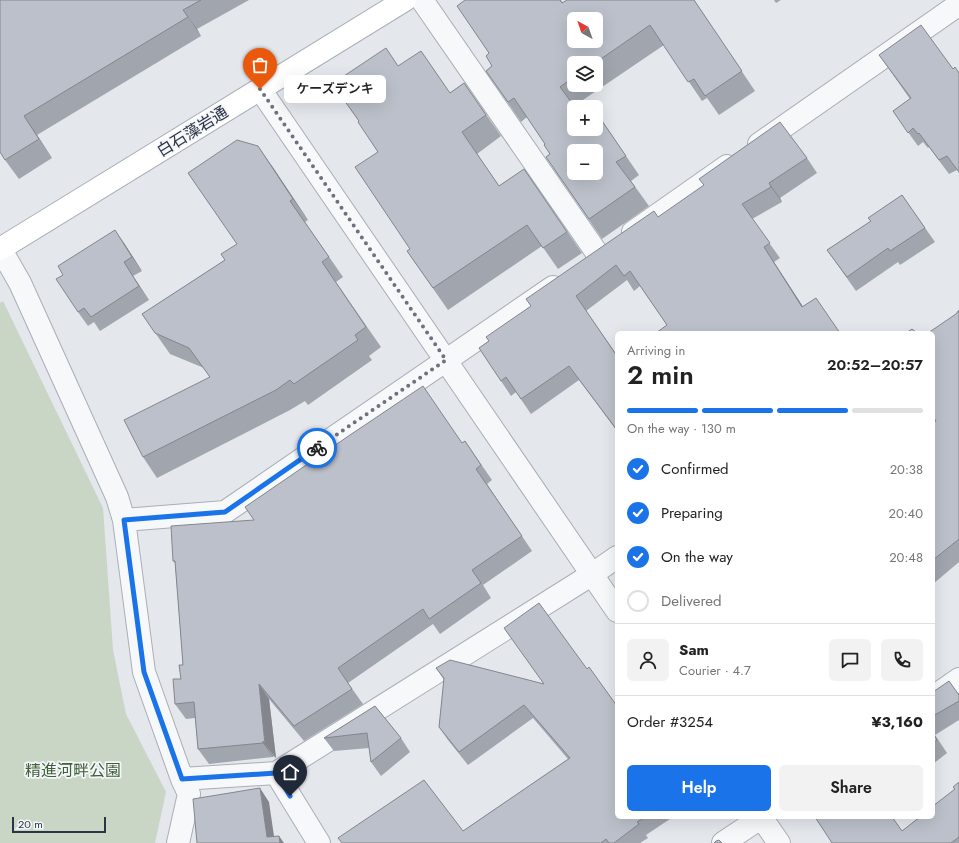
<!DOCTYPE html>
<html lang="en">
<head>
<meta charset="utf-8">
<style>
	:root { --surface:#fff; --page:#f2f2f2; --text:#222; --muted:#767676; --line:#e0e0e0; --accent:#1a73e8 }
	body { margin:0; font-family:Jost,"Noto Sans JP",sans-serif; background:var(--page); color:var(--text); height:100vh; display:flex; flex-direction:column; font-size:15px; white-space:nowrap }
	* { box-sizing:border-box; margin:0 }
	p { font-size:13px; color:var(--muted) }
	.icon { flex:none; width:22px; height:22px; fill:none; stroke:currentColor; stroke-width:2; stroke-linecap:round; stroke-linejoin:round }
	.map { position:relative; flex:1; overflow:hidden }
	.side { position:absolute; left:615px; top:331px; width:320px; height:488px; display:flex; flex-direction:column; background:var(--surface); border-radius:6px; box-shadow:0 4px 16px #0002 }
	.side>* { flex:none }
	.needle { width:26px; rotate:320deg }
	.buttons { position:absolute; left:567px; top:12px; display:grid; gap:8px }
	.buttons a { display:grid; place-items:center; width:36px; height:36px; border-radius:6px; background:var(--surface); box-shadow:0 4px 16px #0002; font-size:20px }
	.scale { position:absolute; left:12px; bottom:10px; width:94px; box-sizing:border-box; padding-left:4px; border:2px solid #2b3445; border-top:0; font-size:11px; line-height:14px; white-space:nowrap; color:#2b3445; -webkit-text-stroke:3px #f4f6f9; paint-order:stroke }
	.pin { position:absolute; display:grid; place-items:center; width:34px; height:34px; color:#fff; margin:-41px -17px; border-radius:50% 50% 50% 0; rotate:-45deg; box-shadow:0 0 4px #0007 }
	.pin .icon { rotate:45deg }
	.courier { position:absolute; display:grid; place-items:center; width:40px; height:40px; margin:-20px; border:3px solid #1a73e8; border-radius:50%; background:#fff; color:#222; box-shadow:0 1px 5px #0007 }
	.bubble { position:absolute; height:28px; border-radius:6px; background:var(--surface); box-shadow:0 4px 16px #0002; font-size:13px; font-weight:600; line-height:28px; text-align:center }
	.summary em { font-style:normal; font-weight:600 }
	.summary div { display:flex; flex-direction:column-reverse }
	.summary { display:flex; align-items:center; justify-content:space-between; height:68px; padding:0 12px }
	h1 { font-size:26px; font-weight:600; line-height:30px }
	.bar { display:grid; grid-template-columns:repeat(4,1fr); gap:6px 4px; align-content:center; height:48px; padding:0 12px }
	.bar i { height:5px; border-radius:3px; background:var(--line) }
	.bar .current { background:var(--accent) }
	.bar p { grid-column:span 4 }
	.line { display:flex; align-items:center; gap:10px; padding:0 12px; border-top:1px solid var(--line) }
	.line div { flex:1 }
	.round { display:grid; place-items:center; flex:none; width:42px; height:42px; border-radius:6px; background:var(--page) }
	ol { padding:0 12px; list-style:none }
	li { display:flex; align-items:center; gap:12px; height:44px }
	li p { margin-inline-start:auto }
	li .icon { padding:4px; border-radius:50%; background:var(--accent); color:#fff; stroke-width:4 }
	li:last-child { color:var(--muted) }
	li i { width:22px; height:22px; border:2px solid var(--line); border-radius:50% }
	.primary-button { display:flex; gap:8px; margin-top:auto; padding:8px 12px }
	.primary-button a { flex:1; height:46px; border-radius:6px; background:var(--accent); color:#fff; font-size:16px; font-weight:600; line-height:46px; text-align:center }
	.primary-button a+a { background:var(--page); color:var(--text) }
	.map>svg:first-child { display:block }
	.green { fill:#c9d6c5 }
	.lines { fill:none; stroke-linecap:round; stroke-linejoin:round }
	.minor-casing { stroke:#a9aeb7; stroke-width:24 }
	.secondary-casing { stroke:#a9aeb7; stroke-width:24 }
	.minor { stroke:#f7f8fa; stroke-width:22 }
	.secondary { stroke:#fff; stroke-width:22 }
	.wall { fill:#a1a5ae; fill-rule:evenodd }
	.shaded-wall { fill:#83868d }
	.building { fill:#bbc0ca; stroke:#83868d; fill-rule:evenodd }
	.done { stroke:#6c737f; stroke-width:4; stroke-dasharray:0 7.2 }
	.route { stroke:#1a73e8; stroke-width:5 }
	.labels { text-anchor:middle; stroke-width:3.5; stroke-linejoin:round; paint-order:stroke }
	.street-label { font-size:16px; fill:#2b3445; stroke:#f4f6f9 }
	.park-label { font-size:16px; fill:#3f6138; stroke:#f4f6f9 }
</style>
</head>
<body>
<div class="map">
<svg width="959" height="843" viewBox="0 0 959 843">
	<rect width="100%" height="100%" fill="#e4e7ec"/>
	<!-- green -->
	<path class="green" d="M3,301L103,508L113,650L126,714L166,792L155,843H0V303Z"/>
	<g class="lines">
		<defs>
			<path id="minor" d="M422,0L599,256
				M260,89L617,611
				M759,144L958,5
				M633,232L727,166
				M0,248L20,283L117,497L124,520L144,672L182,779L189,794L178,843
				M124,520L225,512L553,287
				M933,697L959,679
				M276,773L319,843
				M182,779L276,773L591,575L617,557
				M761,817L779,843
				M723,843L762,817"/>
			<path id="secondary" d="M0,249L405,0"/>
		</defs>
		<!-- minor casing -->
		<use href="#minor" class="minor-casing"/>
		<!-- secondary casing -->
		<use href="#secondary" class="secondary-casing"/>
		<!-- minor -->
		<use href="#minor" class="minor"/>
		<!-- secondary -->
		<use href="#secondary" class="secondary"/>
	</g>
	<!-- wall -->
	<path class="wall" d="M0,0H249L197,29L201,36L37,135L52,158L19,179L5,160Z
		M465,0H561L563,3L567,0H694L755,91L719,115L707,98L702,101L664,45L574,106V129H596L600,118L639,175L631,181L649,206L602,239L546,157L550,154L545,144L527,117L521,122L486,71L492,66L489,53ZM574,63H596V85H574Z
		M774,0H781L776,3Z
		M879,55L953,69L959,72V173L957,170L949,174L929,147L928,148L923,142L918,146L893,111L910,99Z
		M398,66L450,93L464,83L501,136L477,154L499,186L524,169L582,253L558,269L542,246L448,310L407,251L410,249L378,152L359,121L334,86L340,83Z
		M807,158L817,173L780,198L782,202L752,219L780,258L774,262L803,307L840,333L667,325L640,286L634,291L627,280L586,311L617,355V431L579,380L531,414L516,392L511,396L479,348L658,217Z
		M272,166L308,220L305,222L343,277L336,282L381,347L369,356L372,360L308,405L305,401L290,410L157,478L143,457L210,377L204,368L170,354L142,314L225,260L237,244Z
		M902,195L935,242L900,265L898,262L856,291L827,250L871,221Z
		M124,243L142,271L133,276L149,300L100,331L94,322L88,326L78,312Z
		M959,310V562L933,584V423L936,421L930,332L956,314Z
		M465,441L492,480L487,484L532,551L483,585L491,598L440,634L433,624L348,683L363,704L304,741L269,699L276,758L273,756V757L209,764L198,749L195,718L186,719L175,704L181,679L183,665L175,563L173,561L254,520L462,443Z
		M539,603L617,817H673L646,835L648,838L640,843H341L463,831L568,759L533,718L468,765L448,740L439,727L444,680L436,668L544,684Z
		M933,692L959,694V720L935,735L947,753L933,764Z
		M375,706L401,738L410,752L381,776L371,762L369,748L334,751L324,738Z
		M959,782V843H832L902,831L955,789Z"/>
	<!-- shaded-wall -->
	<path class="shaded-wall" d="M183,10L197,29L201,36L188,17Z
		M24,116L37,135L52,158L39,139Z
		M258,146L272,166L308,220L293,199Z
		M769,183L780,198L782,202L771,187Z
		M115,230L124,243L142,271L132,257Z
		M764,247L774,262L813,322L802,307Z
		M124,262L133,276L149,300L139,286Z
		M259,684L269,699L276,758L265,744Z
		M263,741L273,756V757L263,743Z
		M260,788L269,802L275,843L267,837Z
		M279,836L284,843H280Z"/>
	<!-- building -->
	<path class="building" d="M0,0H201L183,10L188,17L24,116L39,139L5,160L0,152Z
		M465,0H560L562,3L567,0H694L742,71L705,96L694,79L688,82L650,25L595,63H574V77L560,87L575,107H574V129H596V120L600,118L626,156L616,162L635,187L589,219L546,157L550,154L544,145L545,144L514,98L508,102L486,71L492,66L486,56L489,53L457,6ZM574,19H596V41H574ZM574,151H596V173H574Z
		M921,25L953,69L955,67L959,73V172L947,156L939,160L919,133L918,134L913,128L908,133L893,111L911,98L879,55Z
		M386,48L398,66L421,51L450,93L464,83L486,115L462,132L499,186L524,169L567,232L543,248L527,225L433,288L407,251L410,249L355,167L378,152L358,122L359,121L334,86L340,82L338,80Z
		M780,122L807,158L769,183L771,187L742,204L770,243L764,247L802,307L816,298L840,333H656L667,325L630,271L624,276L616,265L576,296L617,356V430L569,366L521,399L506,377L501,381L479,348L489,341L486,337L531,306L526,299L654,211L658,217L704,185L699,179Z
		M237,140L258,146L293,199L290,201L329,257L322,262L366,327L355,335L358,340L294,384L290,380L276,390L143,457L124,420L210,377L189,348L155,333L142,314L225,260L221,254L237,244L188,173Z
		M902,195L925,228L890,251L888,248L847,277L827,250L871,221L868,218Z
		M115,230L132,257L124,262L139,286L91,317L84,308L78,312L56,279L63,275L58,266Z
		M959,310V539L933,560V423L936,421L933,416V333H928L956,314Z
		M912,329L917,333H906Z
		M423,386L462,443L465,441L481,465L476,469L522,536L472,570L481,583L429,619L423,609L338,668L352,689L294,726L259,684L265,744L263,741V743L198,749L194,702L175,704L173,679H181L179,665H183L175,561H173L171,526L254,520L245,507L350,435Z
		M539,603L587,669L589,667L617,706V817H645L637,822L639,824L614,843H609L606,839L601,843H342L338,838L424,780L463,831L570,758L524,705L459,752L439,727L444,678L436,668L450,660L544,684L504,628Z
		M949,681L959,695V701L933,716V692Z
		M375,706L401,738L371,762L367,733L324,738Z
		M933,733L937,740L933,743Z
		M959,782V837L951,843H832L815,817H892L902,831L920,817H933V806L955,789L953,787Z
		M260,788L267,837L279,836L280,843H197L193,799Z
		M719,840L722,843H714L716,841Z"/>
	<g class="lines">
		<!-- done -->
		<path class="done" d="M260,89L446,360L317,448"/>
		<!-- route -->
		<path class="route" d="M290,796L276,773L182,779L144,672L124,520L225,512L317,448"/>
	</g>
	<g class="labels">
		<!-- street labels -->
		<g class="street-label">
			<text transform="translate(192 131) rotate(-32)" y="6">白石藻岩通</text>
		</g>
		<!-- park labels -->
		<g class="park-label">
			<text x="73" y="776">精進河畔公園</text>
		</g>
	</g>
</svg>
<div class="buttons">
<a><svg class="needle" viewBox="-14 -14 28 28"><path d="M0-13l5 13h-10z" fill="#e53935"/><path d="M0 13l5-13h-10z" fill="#767676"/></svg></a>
<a><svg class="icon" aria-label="layers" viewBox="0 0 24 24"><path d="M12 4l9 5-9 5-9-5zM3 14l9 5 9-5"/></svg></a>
<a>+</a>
<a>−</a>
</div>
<div class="scale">20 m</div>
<div class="pin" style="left:260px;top:89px;background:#ea580c"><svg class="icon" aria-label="bag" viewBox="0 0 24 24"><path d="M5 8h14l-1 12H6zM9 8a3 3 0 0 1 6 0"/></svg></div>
<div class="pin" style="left:290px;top:796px;background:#1f2937"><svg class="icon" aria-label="home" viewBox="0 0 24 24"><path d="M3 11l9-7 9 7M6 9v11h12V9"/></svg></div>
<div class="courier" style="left:317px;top:448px"><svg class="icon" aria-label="bike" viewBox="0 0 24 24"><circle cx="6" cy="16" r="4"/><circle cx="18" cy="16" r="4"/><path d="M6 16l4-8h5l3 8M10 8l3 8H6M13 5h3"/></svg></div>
<div class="bubble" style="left:284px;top:75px;width:102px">ケーズデンキ</div>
<section class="side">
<div class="summary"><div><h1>2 min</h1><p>Arriving in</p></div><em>20:52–20:57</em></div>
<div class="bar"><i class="current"></i><i class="current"></i><i class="current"></i><i></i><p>On the way · 130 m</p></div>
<ol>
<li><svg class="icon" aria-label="check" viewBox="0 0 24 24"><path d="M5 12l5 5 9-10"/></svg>Confirmed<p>20:38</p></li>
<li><svg class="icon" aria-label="check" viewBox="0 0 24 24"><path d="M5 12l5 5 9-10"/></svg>Preparing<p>20:40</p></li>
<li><svg class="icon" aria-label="check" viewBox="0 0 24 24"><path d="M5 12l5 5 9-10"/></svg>On the way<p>20:48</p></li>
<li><i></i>Delivered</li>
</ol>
<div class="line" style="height:72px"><a class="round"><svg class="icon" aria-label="person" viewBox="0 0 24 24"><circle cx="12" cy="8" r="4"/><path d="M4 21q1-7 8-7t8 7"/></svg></a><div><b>Sam</b><p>Courier · 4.7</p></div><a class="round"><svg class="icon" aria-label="chat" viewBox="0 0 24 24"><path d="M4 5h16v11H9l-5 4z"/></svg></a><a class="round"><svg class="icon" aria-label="phone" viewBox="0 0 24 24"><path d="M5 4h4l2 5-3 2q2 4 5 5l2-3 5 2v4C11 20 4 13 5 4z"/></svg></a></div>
<div class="line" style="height:52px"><div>Order #3254</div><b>¥3,160</b></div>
<div class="primary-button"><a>Help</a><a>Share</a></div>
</section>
</div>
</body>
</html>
